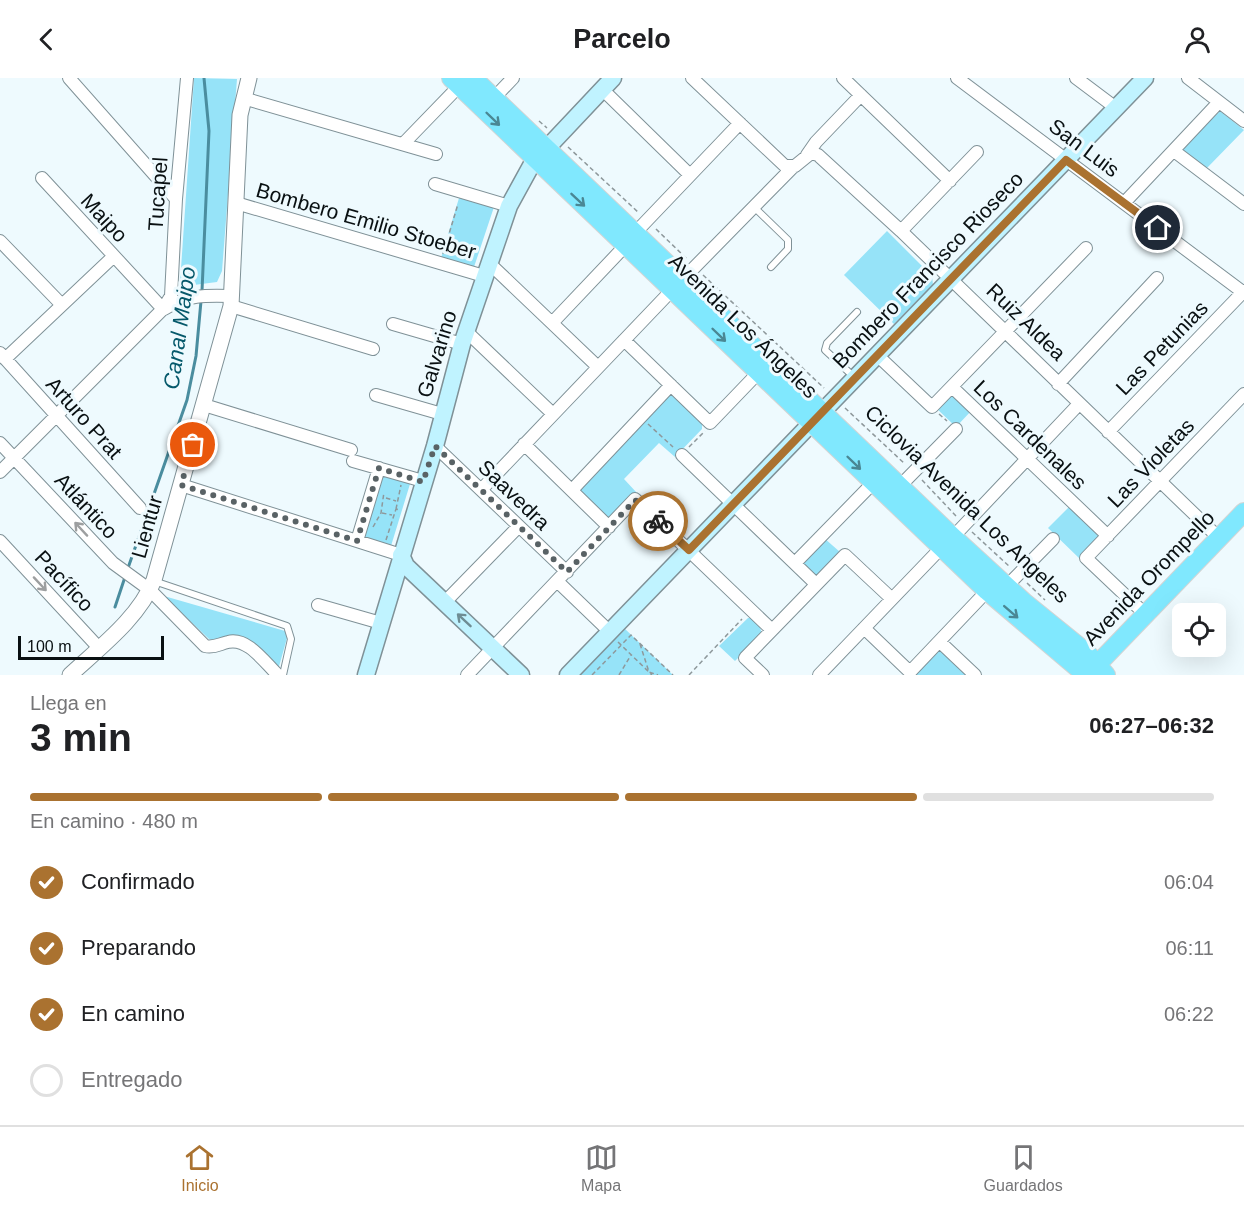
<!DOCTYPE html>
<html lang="es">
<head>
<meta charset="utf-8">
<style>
	:root { --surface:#fff; --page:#f6f6f6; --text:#202124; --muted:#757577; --line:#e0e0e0; --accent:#aa7230 }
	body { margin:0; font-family:Arial,sans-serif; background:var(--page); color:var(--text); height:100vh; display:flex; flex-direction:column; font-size:22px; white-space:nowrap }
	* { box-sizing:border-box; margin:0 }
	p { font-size:20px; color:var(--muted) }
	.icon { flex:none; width:33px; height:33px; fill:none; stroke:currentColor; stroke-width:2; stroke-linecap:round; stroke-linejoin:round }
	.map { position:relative; height:597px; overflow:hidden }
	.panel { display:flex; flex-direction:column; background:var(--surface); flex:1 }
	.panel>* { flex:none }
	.tools { position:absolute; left:1172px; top:525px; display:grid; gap:12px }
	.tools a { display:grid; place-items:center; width:54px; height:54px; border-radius:9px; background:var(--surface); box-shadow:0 6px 24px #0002; font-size:30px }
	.scale { position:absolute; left:18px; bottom:15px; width:146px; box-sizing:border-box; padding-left:6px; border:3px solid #091012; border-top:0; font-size:16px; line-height:21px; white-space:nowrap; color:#091012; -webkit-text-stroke:4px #eefafe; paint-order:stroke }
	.pin { position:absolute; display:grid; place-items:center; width:51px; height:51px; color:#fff; margin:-26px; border:3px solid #fff; border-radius:50%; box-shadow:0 2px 6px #0007 }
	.courier { position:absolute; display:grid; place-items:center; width:60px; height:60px; margin:-30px; border:4px solid #aa7230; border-radius:50%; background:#fff; color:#222; box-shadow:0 2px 8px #0007 }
	.summary em { font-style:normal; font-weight:700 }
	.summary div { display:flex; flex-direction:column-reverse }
	.summary { display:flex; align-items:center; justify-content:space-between; height:102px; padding:0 30px }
	h1 { font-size:39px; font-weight:700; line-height:45px }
	.bar { display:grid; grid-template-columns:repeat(4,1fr); gap:9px 6px; align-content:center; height:72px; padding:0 30px }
	.bar i { height:8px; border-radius:4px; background:var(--line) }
	.bar .current { background:var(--accent) }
	.bar p { grid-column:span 4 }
	ol { padding:0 30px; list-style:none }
	li { display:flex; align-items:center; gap:18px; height:66px }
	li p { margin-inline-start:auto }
	li .icon { padding:6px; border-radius:50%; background:var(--accent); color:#fff; stroke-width:4 }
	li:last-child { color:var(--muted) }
	li i { width:33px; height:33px; border:3px solid var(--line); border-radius:50% }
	header { display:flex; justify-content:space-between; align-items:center; height:78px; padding:0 30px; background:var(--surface); font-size:27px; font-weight:700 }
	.menu { display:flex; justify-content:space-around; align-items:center; height:84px; border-top:2px solid var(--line); background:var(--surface); font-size:16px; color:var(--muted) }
	.menu a { display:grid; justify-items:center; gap:3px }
	.menu .current { color:var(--accent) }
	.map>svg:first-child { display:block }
	.green { fill:#96e3f8 }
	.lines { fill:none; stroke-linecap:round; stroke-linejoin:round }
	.stream { stroke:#4a8d9f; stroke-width:3 }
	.service-casing { stroke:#7f9197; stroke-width:8 }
	.minor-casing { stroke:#7f9197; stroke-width:14 }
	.tertiary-casing { stroke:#7f9197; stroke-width:17 }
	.secondary-casing { stroke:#7f9197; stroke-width:19 }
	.primary-casing { stroke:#d3d4d4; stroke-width:20 }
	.path { stroke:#8e989b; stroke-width:1.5; stroke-dasharray:4.5 3; stroke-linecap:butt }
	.service { stroke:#fff; stroke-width:6 }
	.minor { stroke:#fff; stroke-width:12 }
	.tertiary { stroke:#fff; stroke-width:15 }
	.secondary { stroke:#c0f3ff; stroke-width:16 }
	.primary { stroke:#80e8fe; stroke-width:18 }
	.oneway { stroke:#4a8794 }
	.oneway2 { stroke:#9d9fa0 }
	.oneway3 { stroke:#6e8d94 }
	.done { stroke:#596265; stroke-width:6; stroke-dasharray:0 10.8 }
	.route { stroke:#aa7230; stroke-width:8 }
	.labels { text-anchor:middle; stroke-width:6; stroke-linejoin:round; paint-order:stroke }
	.street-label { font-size:21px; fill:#091012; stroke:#eefafe }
	.water-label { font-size:22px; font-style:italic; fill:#06596b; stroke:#eefafe }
</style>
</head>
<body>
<header><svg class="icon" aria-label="back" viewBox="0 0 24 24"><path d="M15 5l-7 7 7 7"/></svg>Parcelo<svg class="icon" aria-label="person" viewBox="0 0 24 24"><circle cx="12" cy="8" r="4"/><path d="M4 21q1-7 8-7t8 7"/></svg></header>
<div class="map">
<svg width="1244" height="597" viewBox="0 0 1244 597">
	<rect width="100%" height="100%" fill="#eefafe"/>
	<!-- green -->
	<path class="green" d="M194,0L237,1L222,193L217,204L186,208L180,205Z
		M1220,33L1244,52L1206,91L1181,72Z
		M459,120L494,129L474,189L441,180Z
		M887,153L932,198L933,207L894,246L844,197Z
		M952,312L972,332L956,349L935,329Z
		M666,317L674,318L702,344V351L675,379L659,365L624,401L637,415L614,439H607L581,415L579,408Z
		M383,397L410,406L391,468L363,460Z
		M1069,429L1100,459L1079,480L1048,450Z
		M824,460L840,474L817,499L801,484Z
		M164,518L285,553L287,560L278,592C268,584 243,558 232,558C223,558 217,564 209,561Z
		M748,540H752L759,546L762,556L735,583L719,568Z
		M623,549L673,597H577Z
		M939,573H944L969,597H914Z"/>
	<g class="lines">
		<!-- stream -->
		<path class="stream" d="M202,213L209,53L204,0
			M128,490L187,322L196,278L201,223
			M115,529L125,499"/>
		<defs>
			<path id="service" d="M754,129L788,162V171L771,189
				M853,298L825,272L827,265L857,234
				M154,503L287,548L291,561L283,597"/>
			<path id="minor" d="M69,0L176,121
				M692,0L785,88H795L811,75L818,77L901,153L1219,460
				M843,0L950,103
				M957,0L1244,215
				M1076,0L1116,30
				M1188,0L1244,43
				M602,11L690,97
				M243,20L436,76
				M494,20L513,0
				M403,66L464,3
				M1174,73L1244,126
				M807,77L816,64L861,17
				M42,100L163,231
				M435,106L509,128
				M236,125L484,198
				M1124,125L1219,24
				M901,153L977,74
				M635,155L740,45
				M0,163L62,227
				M489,185L598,289
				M683,201L792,90
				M231,228L373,271
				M164,231C187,217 205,217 231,218
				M552,245L626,167
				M393,246L462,266
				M467,254L553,336
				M624,262L710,345L758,295
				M0,275L140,430
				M877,277L932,329L1086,170
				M5,281L114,178
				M1058,306L1157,200
				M952,309L1108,458
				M376,317L442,336
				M204,327L351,372
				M1108,354L1244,213
				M0,365L113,485L150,512L205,568C215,570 219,566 228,564C248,559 265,585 278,597
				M524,366L609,449
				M435,368L567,494
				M682,377L816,506
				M353,383L423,403
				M0,394L163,231L171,218L176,121L187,0
				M181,407L401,477
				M900,408L956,351
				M481,412L672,212
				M572,412L671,307
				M953,459L1079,326
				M0,463L99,570
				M357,463L379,390
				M795,485L874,404
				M557,503L610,554
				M1006,509L1053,461
				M445,524L519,448
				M318,527L381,545
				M1145,536L1086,480L1244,316
				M864,550L910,594L987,513
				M940,564L975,597
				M467,597L635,421L772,552
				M763,597L745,580L845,477L892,521
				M819,597L942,469"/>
			<path id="tertiary" d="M70,597C99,570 139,540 154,502L231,228L240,37L249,0"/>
			<path id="secondary" d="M401,477L406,488L521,597
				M366,597L435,368L462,266L509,128L532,86L613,0
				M568,597L1145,0"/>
			<path id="primary" d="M451,0L987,513L1086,597
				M473,0L953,459L1024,524L1087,575L1106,597
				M1091,593L1244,434"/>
		</defs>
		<!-- service casing -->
		<use href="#service" class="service-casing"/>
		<!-- minor casing -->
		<use href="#minor" class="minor-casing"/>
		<!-- tertiary casing -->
		<use href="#tertiary" class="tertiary-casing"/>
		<!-- secondary casing -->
		<use href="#secondary" class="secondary-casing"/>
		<!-- primary casing -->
		<use href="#primary" class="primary-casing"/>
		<!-- path -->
		<path class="path" d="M539,43L547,50
			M568,69L639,135
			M656,151L687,181
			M443,176L458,126
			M703,197L824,310
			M845,330L905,386
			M939,336L947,343
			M648,346L673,369
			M689,369L705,353
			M922,402L956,438
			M386,420L396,423
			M396,431L401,407
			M382,435L392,437
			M373,449L381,435L384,414
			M972,454L1010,489
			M386,462L396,431L400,432
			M1027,505L1045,522
			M618,564L652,597
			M640,566L649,594L658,597
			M592,597L631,557L673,597
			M619,597L631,577
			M689,597L742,541"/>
		<!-- service -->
		<use href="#service" class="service"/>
		<!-- minor -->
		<use href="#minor" class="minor"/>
		<!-- tertiary -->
		<use href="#tertiary" class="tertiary"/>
		<!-- secondary -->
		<use href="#secondary" class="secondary"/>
		<!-- primary -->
		<use href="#primary" class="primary"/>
	</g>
	<!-- one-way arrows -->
	<defs><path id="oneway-shaft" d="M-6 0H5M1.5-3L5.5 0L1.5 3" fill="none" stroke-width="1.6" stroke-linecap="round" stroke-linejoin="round" transform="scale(1.5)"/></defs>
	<g class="oneway">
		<use href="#oneway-shaft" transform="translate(493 41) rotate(44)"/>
		<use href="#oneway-shaft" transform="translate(578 122) rotate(43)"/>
		<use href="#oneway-shaft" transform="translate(719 257) rotate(44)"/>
		<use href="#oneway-shaft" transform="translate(854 385) rotate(44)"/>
		<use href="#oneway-shaft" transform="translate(1011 534) rotate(41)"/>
	</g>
	<g class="oneway2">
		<use href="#oneway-shaft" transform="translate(81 451) rotate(-133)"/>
		<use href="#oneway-shaft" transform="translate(40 506) rotate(47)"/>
	</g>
	<use class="oneway3" href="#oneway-shaft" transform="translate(464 542) rotate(-137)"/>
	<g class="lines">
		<!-- done -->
		<path class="done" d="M193,367L181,407L357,463L379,390L423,404L435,368L567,494L635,422L658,443"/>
		<!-- route -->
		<path class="route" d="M658,443L689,472L1066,82L1158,150"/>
	</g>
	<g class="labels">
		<!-- street labels -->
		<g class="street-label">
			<text transform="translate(1084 70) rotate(37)" y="7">San Luis</text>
			<text transform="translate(158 116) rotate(-86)" y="7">Tucapel</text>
			<text transform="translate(104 140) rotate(47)" y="7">Maipo</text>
			<text transform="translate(366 143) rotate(16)" y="7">Bombero Emilio Stoeber</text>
			<text transform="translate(928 192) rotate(-46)" y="7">Bombero Francisco Rioseco</text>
			<text transform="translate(1026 244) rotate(44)" y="7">Ruiz Aldea</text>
			<text transform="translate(743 248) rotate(44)" y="7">Avenida Los Ángeles</text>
			<text transform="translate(1162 270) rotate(-46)" y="7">Las Petunias</text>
			<text transform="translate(437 276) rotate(-73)" y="7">Galvarino</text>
			<text transform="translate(84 340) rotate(48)" y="7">Arturo Prat</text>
			<text transform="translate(1030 357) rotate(44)" y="7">Los Cardenales</text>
			<text transform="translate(1151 385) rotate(-46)" y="7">Las Violetas</text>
			<text transform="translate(514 417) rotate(44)" y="7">Saavedra</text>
			<text transform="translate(967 426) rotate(44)" y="7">Ciclovia Avenida Los Angeles</text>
			<text transform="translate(86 428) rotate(47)" y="7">Atlántico</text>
			<text transform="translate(147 449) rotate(-74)" y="7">Lientur</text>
			<text transform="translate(1149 500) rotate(-46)" y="7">Avenida Orompello</text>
			<text transform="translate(64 503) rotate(47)" y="7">Pacífico</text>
		</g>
		<!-- water labels -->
		<g class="water-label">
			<text transform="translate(179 250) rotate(-82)" y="8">Canal Maipo</text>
		</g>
	</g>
</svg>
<div class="tools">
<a><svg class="icon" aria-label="locate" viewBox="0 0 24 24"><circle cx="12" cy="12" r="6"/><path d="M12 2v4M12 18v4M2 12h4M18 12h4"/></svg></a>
</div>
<div class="scale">100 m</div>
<div class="pin" style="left:193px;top:367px;background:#ea580c"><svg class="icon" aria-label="bag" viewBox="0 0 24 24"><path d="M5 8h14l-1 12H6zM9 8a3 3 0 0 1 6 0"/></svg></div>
<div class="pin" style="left:1158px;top:150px;background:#1f2937"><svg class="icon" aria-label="home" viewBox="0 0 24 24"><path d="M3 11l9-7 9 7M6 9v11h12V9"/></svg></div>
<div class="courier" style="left:658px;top:443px"><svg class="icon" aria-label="bike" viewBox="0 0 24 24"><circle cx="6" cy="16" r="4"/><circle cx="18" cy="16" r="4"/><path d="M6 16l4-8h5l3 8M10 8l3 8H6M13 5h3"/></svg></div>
</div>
<section class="panel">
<div class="summary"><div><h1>3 min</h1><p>Llega en</p></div><em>06:27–06:32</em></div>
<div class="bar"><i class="current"></i><i class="current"></i><i class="current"></i><i></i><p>En camino · 480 m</p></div>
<ol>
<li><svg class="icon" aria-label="check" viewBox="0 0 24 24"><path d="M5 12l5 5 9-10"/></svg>Confirmado<p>06:04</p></li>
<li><svg class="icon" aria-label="check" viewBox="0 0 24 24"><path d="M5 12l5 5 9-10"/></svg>Preparando<p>06:11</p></li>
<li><svg class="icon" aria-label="check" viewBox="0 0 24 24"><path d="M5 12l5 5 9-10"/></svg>En camino<p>06:22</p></li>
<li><i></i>Entregado</li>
</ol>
</section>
<nav class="menu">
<a class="current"><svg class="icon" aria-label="home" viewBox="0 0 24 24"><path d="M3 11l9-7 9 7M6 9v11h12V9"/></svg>Inicio</a>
<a><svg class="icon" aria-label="map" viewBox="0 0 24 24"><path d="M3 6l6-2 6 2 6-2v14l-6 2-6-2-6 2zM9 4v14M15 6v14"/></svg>Mapa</a>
<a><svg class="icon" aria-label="saved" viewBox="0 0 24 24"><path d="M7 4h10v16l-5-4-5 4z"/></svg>Guardados</a>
</nav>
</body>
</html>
